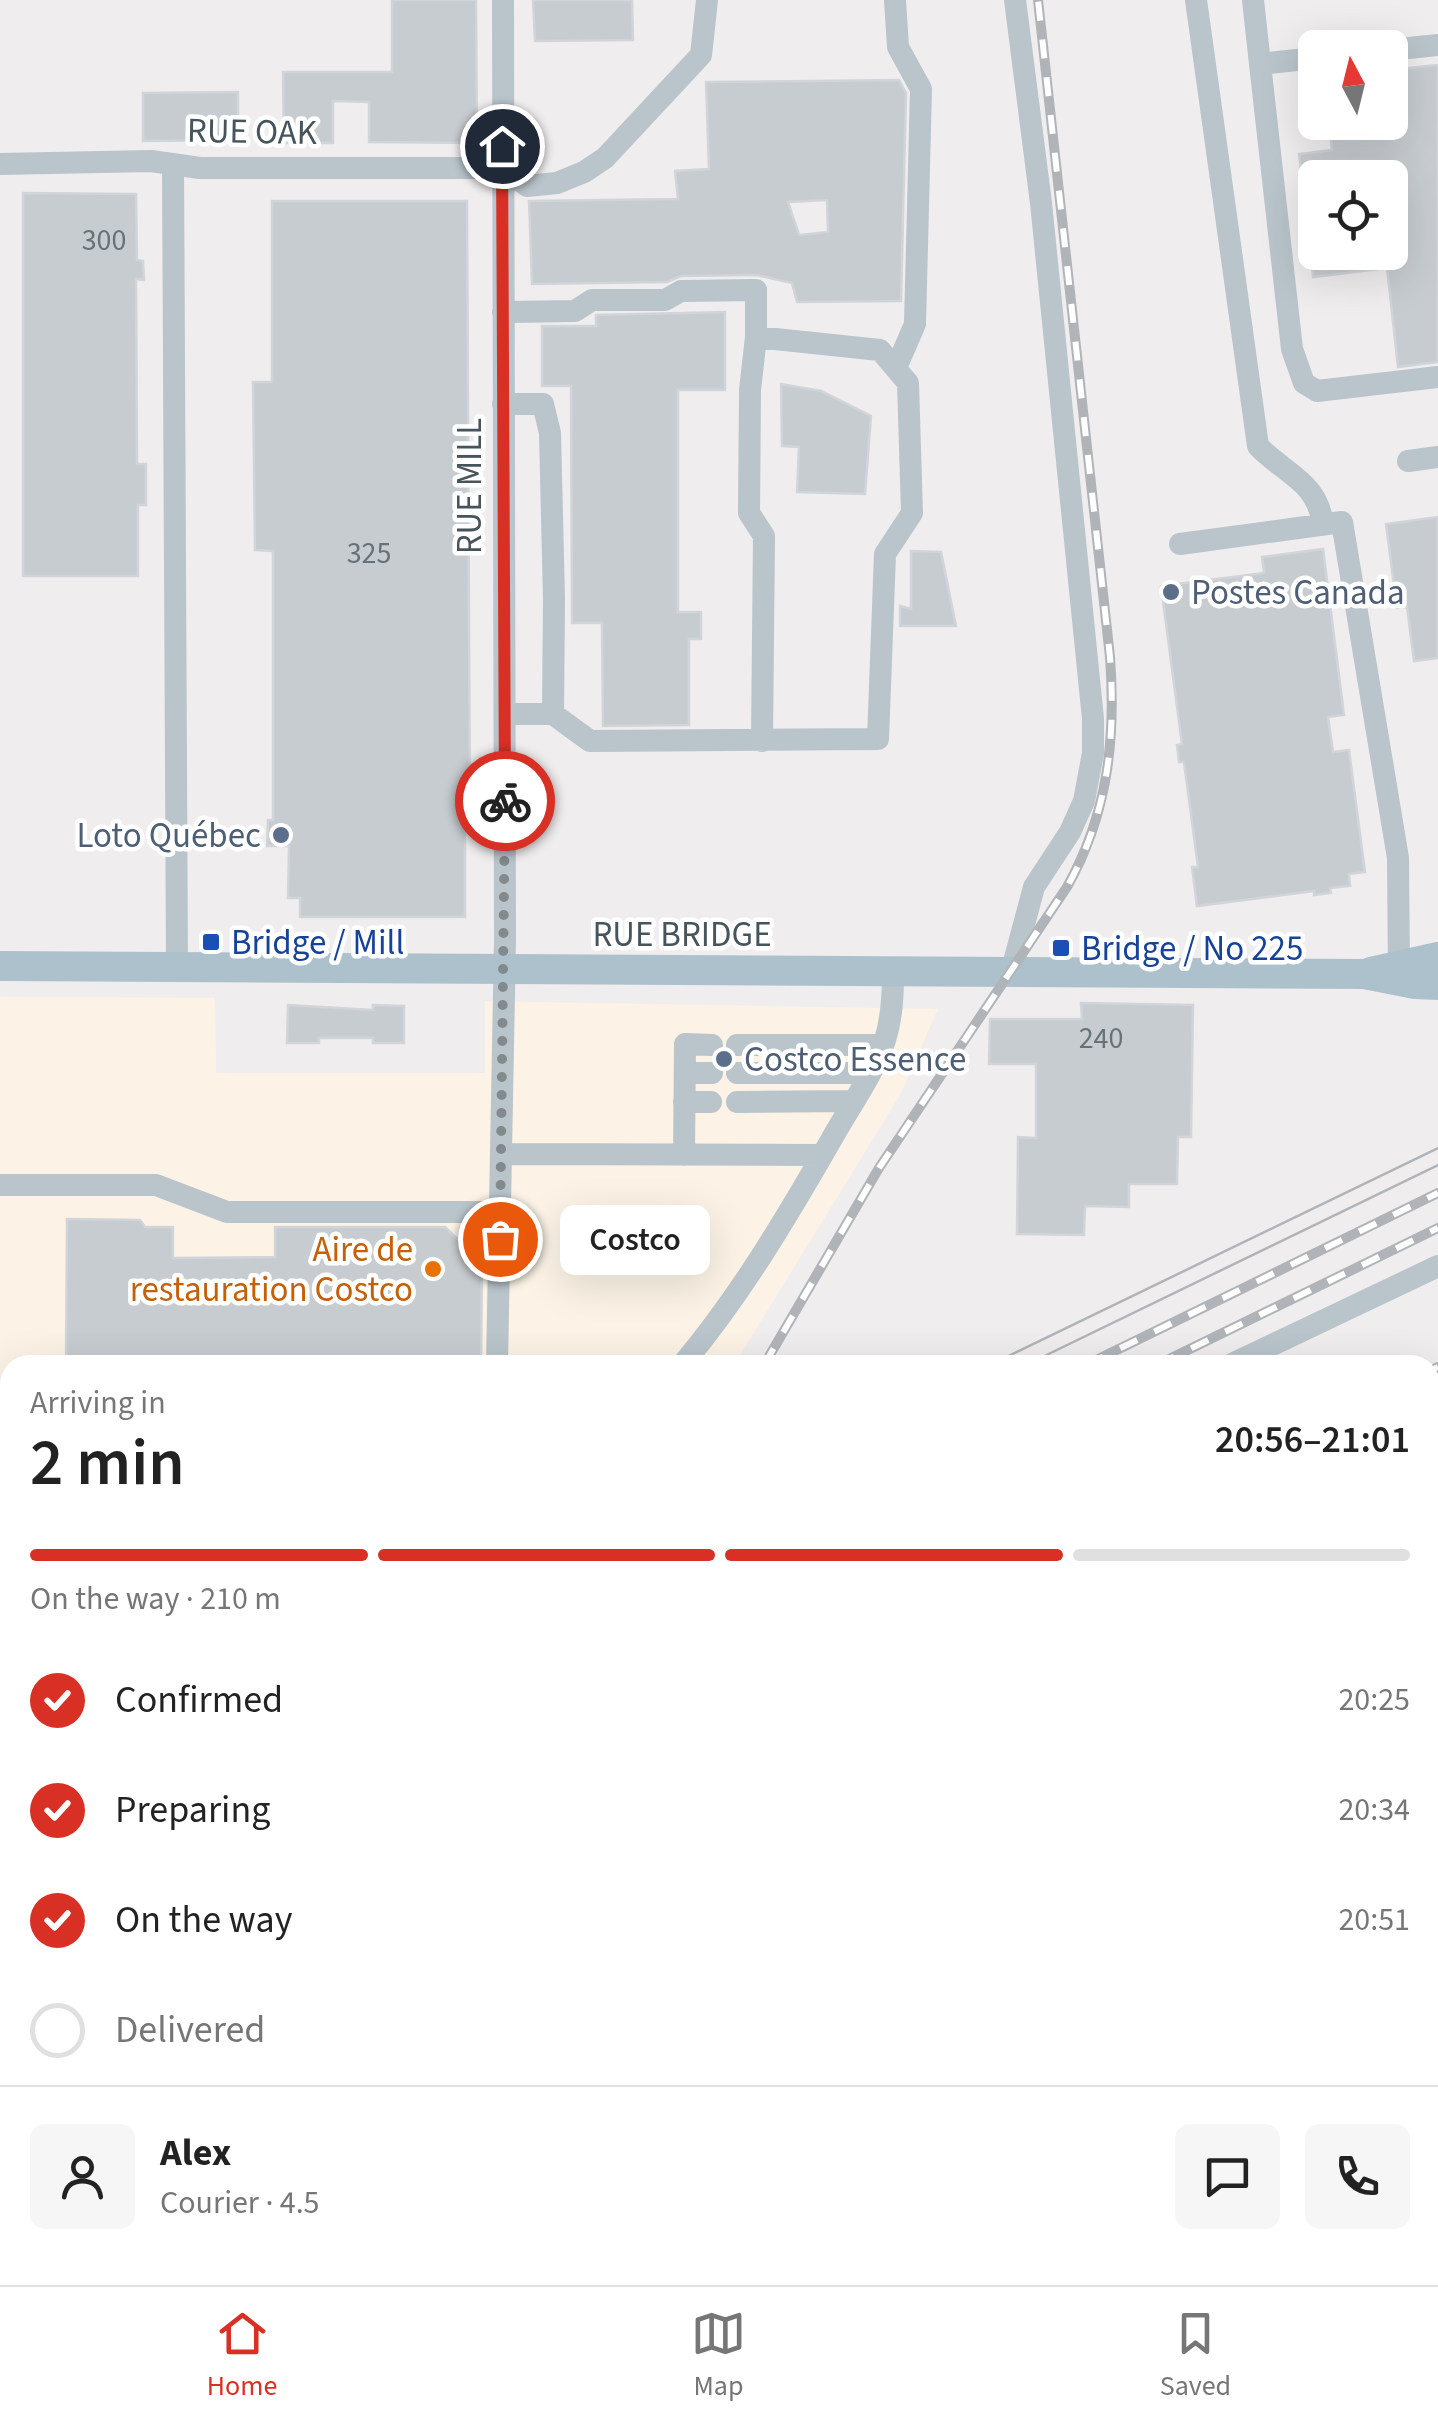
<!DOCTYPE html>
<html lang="en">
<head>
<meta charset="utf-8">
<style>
	:root { --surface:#fff; --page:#f6f6f6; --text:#222; --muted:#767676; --line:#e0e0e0; --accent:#d93025 }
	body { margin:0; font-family:"Source Sans 3",sans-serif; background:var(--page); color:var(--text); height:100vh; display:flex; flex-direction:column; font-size:38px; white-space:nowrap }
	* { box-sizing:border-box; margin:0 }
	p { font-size:32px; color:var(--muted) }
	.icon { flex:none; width:55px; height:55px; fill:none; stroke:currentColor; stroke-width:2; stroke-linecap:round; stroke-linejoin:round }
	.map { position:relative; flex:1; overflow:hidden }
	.panel { position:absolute; left:0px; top:1355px; width:1440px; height:930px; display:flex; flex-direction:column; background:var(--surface); border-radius:30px 30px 0 0; box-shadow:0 10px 40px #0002 }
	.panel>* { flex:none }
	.needle { width:65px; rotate:353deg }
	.controls { position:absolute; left:1298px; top:30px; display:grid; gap:20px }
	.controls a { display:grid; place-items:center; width:110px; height:110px; border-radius:15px; background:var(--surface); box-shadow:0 10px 40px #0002; font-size:50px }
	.pin { position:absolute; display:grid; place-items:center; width:85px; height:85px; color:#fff; margin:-42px; border:5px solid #fff; border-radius:50%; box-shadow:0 2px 10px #0007 }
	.courier { position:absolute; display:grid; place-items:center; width:100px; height:100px; margin:-50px; border:8px solid #d93025; border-radius:50%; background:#fff; color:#222; box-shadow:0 2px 12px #0007 }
	.bubble { position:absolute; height:70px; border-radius:15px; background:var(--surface); box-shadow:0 10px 40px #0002; font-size:32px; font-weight:600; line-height:70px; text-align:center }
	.overview em { font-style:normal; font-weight:600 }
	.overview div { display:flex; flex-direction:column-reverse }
	.overview { display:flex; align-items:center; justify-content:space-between; height:170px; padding:0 30px }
	h1 { font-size:65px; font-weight:600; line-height:75px }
	.bar { display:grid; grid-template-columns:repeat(4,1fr); gap:15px 10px; align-content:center; height:120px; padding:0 30px }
	.bar i { height:12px; border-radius:8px; background:var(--line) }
	.bar .on { background:var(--accent) }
	.bar p { grid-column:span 4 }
	.line { display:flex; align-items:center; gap:25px; padding:0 30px; border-top:2px solid var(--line) }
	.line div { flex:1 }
	.round { display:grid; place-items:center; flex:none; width:105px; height:105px; border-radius:15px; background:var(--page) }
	ol { padding:0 30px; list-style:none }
	li { display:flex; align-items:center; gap:30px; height:110px }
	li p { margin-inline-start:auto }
	li .icon { padding:10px; border-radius:50%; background:var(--accent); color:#fff; stroke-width:4 }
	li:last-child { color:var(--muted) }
	li i { width:55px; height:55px; border:5px solid var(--line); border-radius:50% }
	.menu { display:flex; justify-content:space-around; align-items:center; height:140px; border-top:2px solid var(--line); background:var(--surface); font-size:28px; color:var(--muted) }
	.menu a { display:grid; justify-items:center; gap:5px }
	.menu .on { color:var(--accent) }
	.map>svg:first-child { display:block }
	.commercial { fill:#fcf3e6 }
	.building { fill:#c7ccd0; stroke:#d1d5d9; stroke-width:2.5; fill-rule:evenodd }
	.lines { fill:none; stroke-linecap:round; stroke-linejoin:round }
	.minor { stroke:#b9c4cb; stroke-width:22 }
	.major { stroke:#adc1cd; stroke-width:30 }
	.tram { stroke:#b0b4b8; stroke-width:2.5 }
	.rail-casing { stroke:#b0b4b8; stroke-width:10 }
	.rail { stroke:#fff; stroke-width:6; stroke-dasharray:19; stroke-linecap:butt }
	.done { stroke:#828a8e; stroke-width:10; stroke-dasharray:0 18 }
	.route { stroke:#d93025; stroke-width:12 }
	.service-dot { fill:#5c6f8a; stroke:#fff; stroke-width:4 }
	.transit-dot { fill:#1a4fb4; stroke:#fff; stroke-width:4 }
	.food-dot { fill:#e8710a; stroke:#fff; stroke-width:4 }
	.labels { text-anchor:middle; stroke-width:9; stroke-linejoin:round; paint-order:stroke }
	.number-label { font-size:30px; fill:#667278 }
	.street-label { font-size:35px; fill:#46545b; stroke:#fff }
	.service-label { font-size:35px; fill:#4e5e75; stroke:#fff; text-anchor:start }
	.transit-label { font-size:35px; fill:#164399; stroke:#fff; text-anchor:start }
	.food-label { font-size:35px; fill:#c56008; stroke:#fff; text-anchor:end }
</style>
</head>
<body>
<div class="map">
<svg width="1438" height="2285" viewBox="0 0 1438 2285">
	<rect width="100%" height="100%" fill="#f0edee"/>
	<!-- commercial -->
	<path class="commercial" d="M0,997L215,998L216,1073H485V1001L938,1009L900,1095L740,1355L729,1365H10V1509L0,1503Z"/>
	<!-- building -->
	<path class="building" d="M392,0H476L477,143L369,142V102L333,101V143H284L283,72H392Z
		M533,0H632L633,40L535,41Z
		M1438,65V362L1398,367L1387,268L1313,277L1310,252H1390V178H1302L1299,154L1332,150L1329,122H1390V70Z
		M899,80L906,93L901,301L797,302L792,283L756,275L681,276L667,282L532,284L529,201L678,199L675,171L709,169L706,82ZM827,200L828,232L799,235L788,202Z
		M238,92V140L143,141V93Z
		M23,193L136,194L137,260L143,261L144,280L136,279L137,464H146V505H138V576H23Z
		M272,201H467L470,826L465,827V917H300V898H288L289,846H267L268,820H273V551L255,550L253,382H272Z
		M725,312V390H678V612H701V639H689V725L603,726L602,623H572L571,386H542V326H596V315Z
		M781,384L821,391L871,416L865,494L797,492L799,447L782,446Z
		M1438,517V658L1414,661L1407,607L1397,608L1386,524Z
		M1323,549L1344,715L1328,717L1333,752L1349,750L1365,872L1349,874L1350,886L1330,888L1331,893L1314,895V891L1197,906L1192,867H1198L1184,762H1179L1177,745L1182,744L1161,586L1264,573L1262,557Z
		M911,551L941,552L956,626H900V606L911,609Z
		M1081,1003L1193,1005L1191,1137H1178L1177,1184H1129V1207L1085,1206L1084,1235L1017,1234L1018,1137L1036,1138V1064H989L990,1019H1082Z
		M288,1005L373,1010V1005L404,1006V1043H373V1038H319V1043H287Z
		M67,1219L140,1220L145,1227H173V1258L275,1257V1227H445L482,1262L481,1365H66Z"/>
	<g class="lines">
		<!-- minor -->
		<path class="minor" d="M895,0L898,47L921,89L915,324L896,368
			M1196,0L1258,446C1286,475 1317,481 1323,524
			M1253,0L1260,64
			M1390,50L1438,45
			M1315,58L1260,64L1292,349L1304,383L1317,391L1438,377
			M0,164L151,161L200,168H503
			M173,164L177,968
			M503,168L527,186L557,183L584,172L605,158L701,55L707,0
			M503,312L575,311L592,300H665L681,291L756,290V337L750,390L749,513L764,536L762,741
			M503,404H543L550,433L554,599L553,714H505
			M1408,461L1438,457
			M1180,544L1342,522L1398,858L1399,978
			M553,714L590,741L878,739L885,554L912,513L908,383L880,350L756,337
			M1011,973L1034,887L1070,832L1084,801L1093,753V719L1041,203L1015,0
			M737,1045H883
			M685,1073H712
			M737,1073H868
			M684,1102H711
			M737,1102L853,1101
			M502,1154L822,1155
			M684,1155L685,1044L712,1045
			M0,1185H156L227,1212H500
			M497,1365L505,940L503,0
			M682,1365C741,1295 788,1215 834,1135C851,1105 874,1073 885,1040C892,1018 893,996 893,972
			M1230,1365L1438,1266
			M1430,1523L1438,1518
			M1430,1571L1438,1566
			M0,1600L10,1604
			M1430,1620L1438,1615
			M0,1718L10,1711
			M0,1825L10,1816
			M0,1976L10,1969
			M1430,2010L1438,2024
			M0,2027L10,2020
			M0,2130L10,2124
			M1430,2176L1438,2168
			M1430,2254L1438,2248
			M158,2285L174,2275
			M234,2285L249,2275
			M309,2285L324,2275
			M380,2285L396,2275
			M457,2285L472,2275
			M529,2285L544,2275
			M596,2285L611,2275
			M683,2285L699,2275
			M897,2285L917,2275
			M1277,2285L1293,2275
			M1380,2285L1396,2275"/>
		<!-- major -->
		<path class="major" d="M0,966L1364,974L1415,984L1438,985
			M1371,972L1438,957"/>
		<!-- tram -->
		<path class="tram" d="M990,1365L1438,1148
			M1026,1365L1438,1165
			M0,1521L10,1525
			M0,1538L10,1542"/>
		<defs>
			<path id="rail" d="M764,1365L879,1168L1067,887C1108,814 1116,739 1110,657L1038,0
				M1086,1365L1438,1193
				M1157,1365L1438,1228
				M1430,1371L1438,1367
				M0,1553L10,1557
				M0,1582L10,1586
				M0,1879L10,1871
				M0,2283L12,2275
				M21,2285L37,2275"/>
		</defs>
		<!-- rail casing -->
		<use href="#rail" class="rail-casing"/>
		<!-- rail -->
		<use href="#rail" class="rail"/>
	</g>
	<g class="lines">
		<!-- done -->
		<path class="done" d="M500,1239L505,801"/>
		<!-- route -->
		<path class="route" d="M502,146L505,801"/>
	</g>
	<!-- markers -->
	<g class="service-dot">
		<circle cx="1171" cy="592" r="10"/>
		<circle cx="281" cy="835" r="10"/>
		<circle cx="724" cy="1059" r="10"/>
	</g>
	<g class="transit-dot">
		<rect x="201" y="932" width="20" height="20" rx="5"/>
		<rect x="1051" y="938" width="20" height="20" rx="5"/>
	</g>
	<circle class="food-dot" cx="433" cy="1269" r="10"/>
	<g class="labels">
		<!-- number labels -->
		<g class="number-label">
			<text x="104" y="250">300</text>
			<text x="369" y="563">325</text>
			<text x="1101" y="1048">240</text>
		</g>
		<!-- street labels -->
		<g class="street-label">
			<text transform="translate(252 131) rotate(1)" y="12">RUE OAK</text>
			<text transform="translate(469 486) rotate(-90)" y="12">RUE MILL</text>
			<text x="682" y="946">RUE BRIDGE</text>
		</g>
		<!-- service labels -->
		<g class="service-label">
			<text x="1191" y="604">Postes Canada</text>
			<text x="261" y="847" text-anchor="end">Loto Québec</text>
			<text x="744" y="1071">Costco Essence</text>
		</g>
		<!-- transit labels -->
		<g class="transit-label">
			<text x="231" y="954">Bridge / Mill</text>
			<text x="1081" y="960">Bridge / No 225</text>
		</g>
		<!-- food labels -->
		<g class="food-label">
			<text x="413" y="1261">Aire de<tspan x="413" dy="40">restauration Costco</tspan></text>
		</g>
	</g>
</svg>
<div class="controls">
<a><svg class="needle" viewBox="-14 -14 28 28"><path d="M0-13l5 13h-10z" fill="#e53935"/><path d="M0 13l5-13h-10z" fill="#767676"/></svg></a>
<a><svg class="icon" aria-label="locate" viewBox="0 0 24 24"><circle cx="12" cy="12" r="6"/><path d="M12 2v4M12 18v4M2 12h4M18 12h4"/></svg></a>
</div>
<div class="pin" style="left:500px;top:1239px;background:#ea580c"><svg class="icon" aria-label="bag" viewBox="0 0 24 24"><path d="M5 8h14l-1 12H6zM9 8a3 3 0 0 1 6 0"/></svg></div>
<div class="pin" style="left:502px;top:146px;background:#1f2937"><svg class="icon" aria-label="home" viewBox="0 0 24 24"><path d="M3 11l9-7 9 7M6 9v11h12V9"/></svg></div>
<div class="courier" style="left:505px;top:801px"><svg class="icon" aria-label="bike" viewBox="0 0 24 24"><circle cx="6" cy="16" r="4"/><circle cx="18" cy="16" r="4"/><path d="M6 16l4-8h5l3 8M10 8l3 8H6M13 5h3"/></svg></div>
<div class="bubble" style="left:560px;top:1205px;width:150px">Costco</div>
<section class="panel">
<div class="overview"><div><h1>2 min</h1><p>Arriving in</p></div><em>20:56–21:01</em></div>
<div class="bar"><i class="on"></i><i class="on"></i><i class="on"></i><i></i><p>On the way · 210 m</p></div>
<ol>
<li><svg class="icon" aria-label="check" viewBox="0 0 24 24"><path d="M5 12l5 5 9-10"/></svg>Confirmed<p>20:25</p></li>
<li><svg class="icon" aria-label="check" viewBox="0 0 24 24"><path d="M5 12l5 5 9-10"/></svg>Preparing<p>20:34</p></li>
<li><svg class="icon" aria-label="check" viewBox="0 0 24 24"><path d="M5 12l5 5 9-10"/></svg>On the way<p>20:51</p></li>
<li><i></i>Delivered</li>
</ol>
<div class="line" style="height:180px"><a class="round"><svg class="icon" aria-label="person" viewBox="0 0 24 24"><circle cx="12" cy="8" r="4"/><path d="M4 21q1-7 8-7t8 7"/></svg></a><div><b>Alex</b><p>Courier · 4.5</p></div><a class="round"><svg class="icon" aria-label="chat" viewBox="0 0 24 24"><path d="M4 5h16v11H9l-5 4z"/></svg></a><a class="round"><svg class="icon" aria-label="phone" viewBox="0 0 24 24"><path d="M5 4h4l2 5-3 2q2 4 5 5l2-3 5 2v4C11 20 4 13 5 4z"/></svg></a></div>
</section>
</div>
<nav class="menu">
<a class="on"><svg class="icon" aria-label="home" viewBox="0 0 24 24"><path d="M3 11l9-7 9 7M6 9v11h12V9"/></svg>Home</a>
<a><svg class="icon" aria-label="map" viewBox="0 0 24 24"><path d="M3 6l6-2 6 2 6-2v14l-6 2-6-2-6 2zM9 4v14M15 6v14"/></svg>Map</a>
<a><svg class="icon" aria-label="saved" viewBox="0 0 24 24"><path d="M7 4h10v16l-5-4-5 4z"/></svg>Saved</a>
</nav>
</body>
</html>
